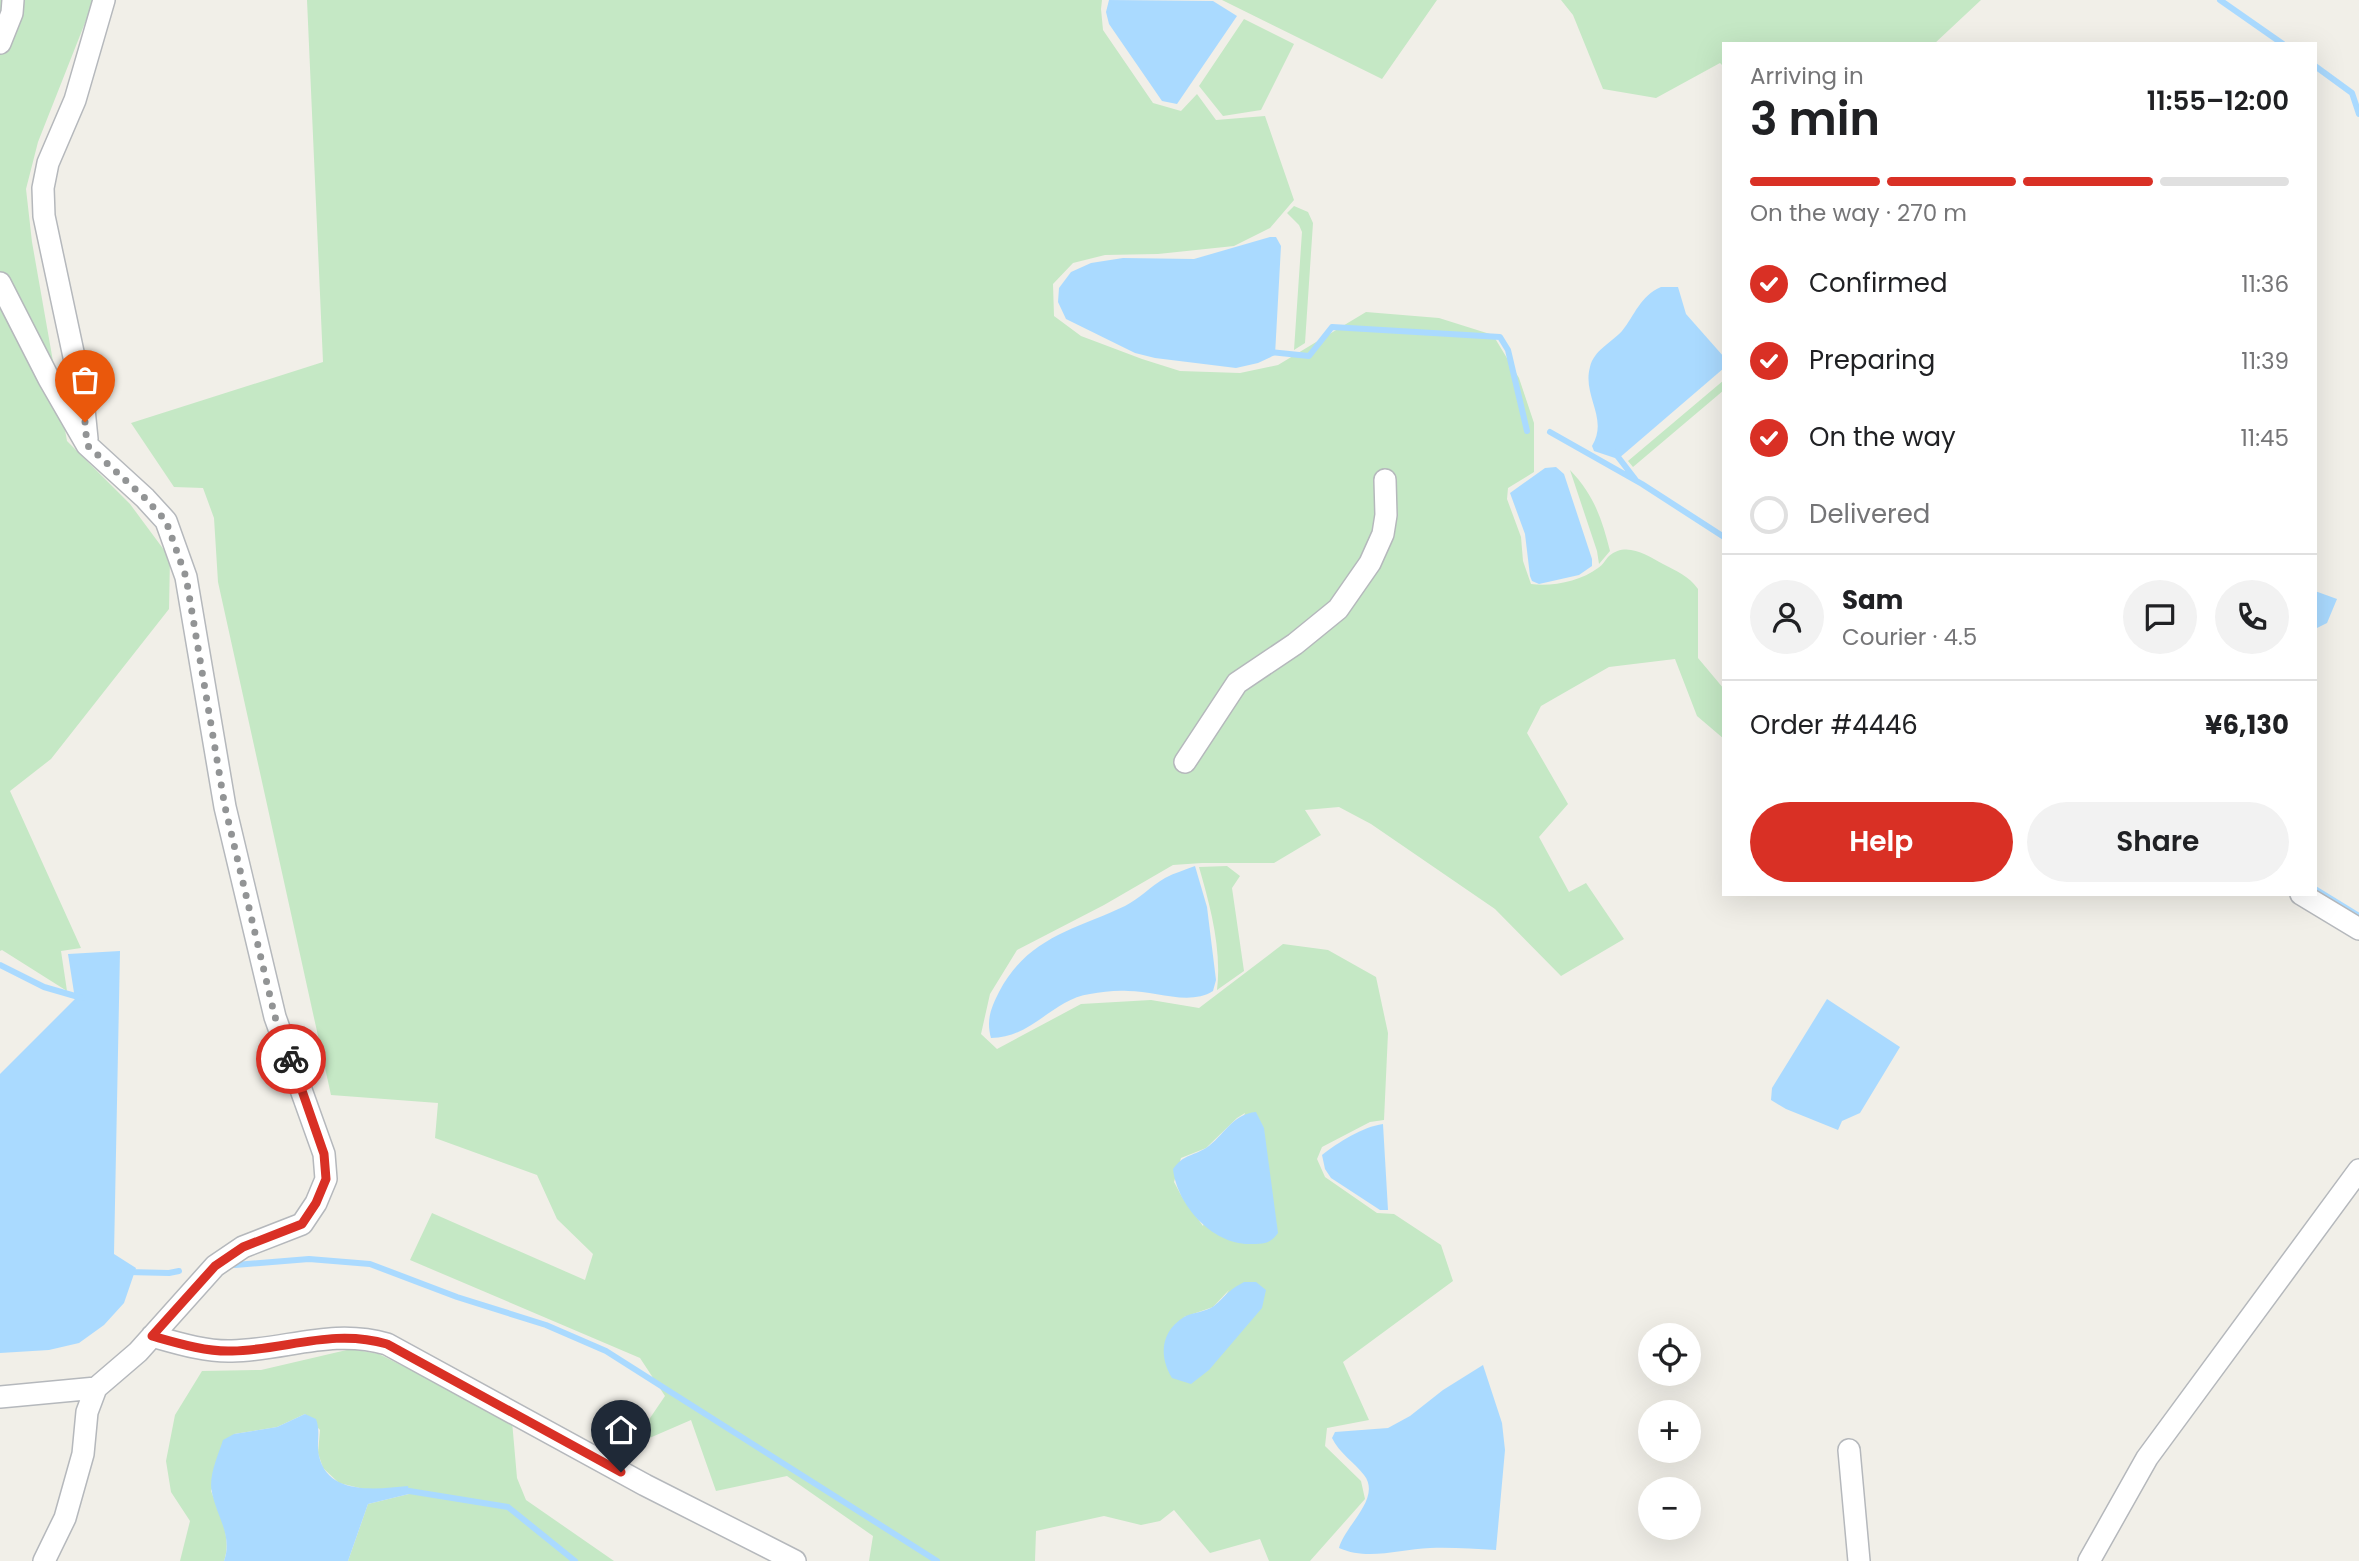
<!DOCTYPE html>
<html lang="en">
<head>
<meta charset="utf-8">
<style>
	:root { --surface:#fff; --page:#f2f2f2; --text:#202124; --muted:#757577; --line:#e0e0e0; --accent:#d93025 }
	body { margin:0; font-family:Poppins,sans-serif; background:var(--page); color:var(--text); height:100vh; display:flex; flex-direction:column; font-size:26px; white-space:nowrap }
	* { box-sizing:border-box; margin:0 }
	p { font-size:23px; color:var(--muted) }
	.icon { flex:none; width:38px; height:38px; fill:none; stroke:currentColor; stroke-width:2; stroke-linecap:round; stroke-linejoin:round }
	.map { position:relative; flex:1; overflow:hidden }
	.details { position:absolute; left:1722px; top:42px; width:595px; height:854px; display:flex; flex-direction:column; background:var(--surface); border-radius:0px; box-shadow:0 7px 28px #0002 }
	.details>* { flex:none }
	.fabs { position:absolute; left:1638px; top:1323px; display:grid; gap:14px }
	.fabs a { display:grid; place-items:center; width:63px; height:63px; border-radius:50%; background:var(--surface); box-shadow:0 7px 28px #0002; font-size:35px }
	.pin { position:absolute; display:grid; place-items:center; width:60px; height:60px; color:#fff; margin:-72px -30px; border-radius:50% 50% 50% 0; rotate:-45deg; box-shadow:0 0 7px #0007 }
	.pin .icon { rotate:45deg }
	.courier { position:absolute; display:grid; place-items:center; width:70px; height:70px; margin:-35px; border:5px solid #d93025; border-radius:50%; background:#fff; color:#222; box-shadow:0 2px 9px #0007 }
	.headline em { font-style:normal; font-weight:600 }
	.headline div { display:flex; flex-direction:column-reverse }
	.headline { display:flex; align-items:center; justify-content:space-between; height:119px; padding:0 28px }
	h1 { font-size:46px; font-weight:600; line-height:52px }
	.bar { display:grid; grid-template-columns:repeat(4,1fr); gap:10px 7px; align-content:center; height:84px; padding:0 28px }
	.bar i { height:9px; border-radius:5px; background:var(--line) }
	.bar .on { background:var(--accent) }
	.bar p { grid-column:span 4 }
	.line { display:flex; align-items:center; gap:18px; padding:0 28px; border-top:2px solid var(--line) }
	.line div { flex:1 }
	.round { display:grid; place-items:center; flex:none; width:74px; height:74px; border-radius:37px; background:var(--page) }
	ol { padding:0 28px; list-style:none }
	li { display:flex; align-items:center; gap:21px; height:77px }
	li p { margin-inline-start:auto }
	li .icon { padding:7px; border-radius:50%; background:var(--accent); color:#fff; stroke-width:4 }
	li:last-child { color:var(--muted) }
	li i { width:38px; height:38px; border:4px solid var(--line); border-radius:50% }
	.cta { display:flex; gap:14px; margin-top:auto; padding:14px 28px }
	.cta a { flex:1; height:80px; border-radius:42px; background:var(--accent); color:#fff; font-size:28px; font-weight:600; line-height:80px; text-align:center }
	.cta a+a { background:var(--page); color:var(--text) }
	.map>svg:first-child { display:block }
	.green { fill:#c5e8c5; fill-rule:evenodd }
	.water { fill:#aadaff }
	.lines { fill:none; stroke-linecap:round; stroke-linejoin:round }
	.stream { stroke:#aadaff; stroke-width:6 }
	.street-casing { stroke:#b5b8bc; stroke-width:24 }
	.street { stroke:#fff; stroke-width:21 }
	.done { stroke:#929495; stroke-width:7; stroke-dasharray:0 12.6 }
	.route { stroke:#d93025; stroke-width:9 }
</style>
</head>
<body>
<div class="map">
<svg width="2359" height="1561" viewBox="0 0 2359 1561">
	<rect width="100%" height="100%" fill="#f1efe8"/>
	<!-- green -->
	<path class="green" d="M0,0H94L38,142L26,189L32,242L67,441L130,504L170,558L169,609L51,759L10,791L81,948L61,951L67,991L2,950L0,951Z
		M307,0H1102L1101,9L1103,30L1153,103L1181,111L1197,94L1216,120L1265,116L1294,200L1270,228L1234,246L1158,254L1105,255L1073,263L1053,284L1054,316L1081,336L1142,359L1180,371L1240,373L1278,365L1366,312L1439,318L1493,335L1519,378L1534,423V472L1508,488L1507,499L1521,537L1523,561L1531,584C1552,587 1581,581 1598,568C1603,565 1605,560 1609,556C1626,541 1647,555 1663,564C1676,571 1689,576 1698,589V658L1724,689V739L1697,716L1675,659L1609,667L1541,706L1527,733L1568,804L1539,837L1569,892L1586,883L1624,939L1561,976L1495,909L1371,824L1339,807L1305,810L1321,835L1274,863H1202L1173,865L1104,905L1017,950L990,994L981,1034L997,1049L1081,1004L1151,1000L1199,1008L1283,944L1328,950L1376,977L1388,1033L1384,1120L1370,1122L1322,1147L1317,1159L1325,1177L1377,1213L1394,1214L1441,1245L1453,1281L1343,1362L1369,1420L1327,1428L1325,1446L1361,1481L1365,1499L1310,1561H1269L1260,1539L1210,1553L1174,1510L1160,1521L1141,1525L1104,1516L1036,1531L1035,1561H869L873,1536L787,1476L716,1491L691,1420L631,1446L665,1396L640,1358L410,1260L432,1213L585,1280L593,1254L557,1219L537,1175L435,1138L438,1103L331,1095L218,582L214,518L203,488L174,487L131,423L323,362ZM1245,1113L1203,1226L1182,1197L1174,1182L1181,1158L1206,1148L1237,1118ZM1229,1290L1172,1378L1184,1317L1213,1307Z
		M1222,0H1437L1382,79Z
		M1561,0H1981L1934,44H1724V67L1720,63L1656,98L1603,89L1573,15Z
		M1244,19L1294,44L1261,110L1223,116L1199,86Z
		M1294,206L1308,212L1313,223L1305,343L1294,350L1302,232L1299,225L1287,213Z
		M1724,380V390L1633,467L1628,461Z
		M1570,470C1594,495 1602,519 1610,551L1599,564L1597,551Z
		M1227,866L1240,876L1232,888L1244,971L1217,990C1222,949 1210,905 1199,867Z
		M351,1349L379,1354L512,1421L517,1478L526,1500L614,1561H348L368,1504L409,1494L408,1487L368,1490L339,1483L323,1468L318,1453L320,1430L305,1414L277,1427L234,1434L211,1491C220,1514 232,1538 224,1561H180L190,1521L171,1492L166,1461L175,1415L202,1371L261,1370Z"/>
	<!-- water -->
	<path class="water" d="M1109,0L1213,1L1237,16L1177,104L1162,101L1109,24L1106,12Z
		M1270,237H1276L1281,246L1275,355L1258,363L1236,368L1155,358L1135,353L1066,319L1058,302L1059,288L1071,272L1091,263L1123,258L1194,259Z
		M1661,287H1678L1686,314L1724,357V368L1618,459L1594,451L1592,446C1609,418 1582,396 1590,367C1594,350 1611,343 1622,331C1635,315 1640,296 1661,287Z
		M1556,467L1564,474L1592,559V566L1579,575L1539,584L1532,581L1530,576L1525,534L1510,493L1545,468Z
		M2315,591L2337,599L2327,623L2315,629Z
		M1195,866L1207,907L1216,980L1213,991C1190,1006 1155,991 1128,991C1116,990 1102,992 1090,994C1053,999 1032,1038 991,1038C986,1020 991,1008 999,992C1028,937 1074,930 1125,906C1139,899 1151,886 1165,878C1174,873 1185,870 1195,866Z
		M120,951L114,1254L136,1268L124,1303L104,1325L79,1343L49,1350L0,1353V1074L75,999L68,954Z
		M1827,999L1900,1047L1860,1113L1842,1121L1838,1130L1786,1109L1771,1100L1772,1088Z
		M1256,1112L1264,1128L1278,1233C1270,1244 1263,1244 1249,1244C1212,1244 1177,1205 1173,1169C1184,1154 1191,1157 1206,1148C1224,1136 1232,1114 1256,1112Z
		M1383,1124L1388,1210H1380L1331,1178L1325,1169L1322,1155C1339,1142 1362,1127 1383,1124Z
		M1244,1282H1256L1266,1290L1262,1308L1209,1370L1191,1384L1172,1378C1159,1357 1160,1332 1184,1317C1193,1312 1206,1312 1214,1306C1227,1295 1227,1291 1244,1282Z
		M1483,1365L1502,1423L1505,1450L1496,1550C1474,1549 1452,1547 1430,1548C1400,1549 1368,1561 1339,1548C1345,1525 1382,1498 1364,1475C1354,1462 1339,1453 1332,1438L1335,1432L1388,1428L1410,1416L1443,1390Z
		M305,1414L316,1419C321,1432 316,1443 319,1456C328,1496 377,1489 408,1486L409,1494L368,1504L348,1561H224C233,1536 217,1517 212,1493C208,1476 218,1456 223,1440L234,1434L277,1427Z"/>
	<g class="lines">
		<!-- stream -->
		<path class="stream" d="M2220,0L2283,44
			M2315,66L2352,93L2359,114
			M1269,352L1309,356L1332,327L1500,337L1508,350L1527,431
			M1550,432L1642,484L1724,537
			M1615,453L1635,479
			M2315,889L2359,916
			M0,965L44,987L82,998
			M235,1265L309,1259L370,1264L457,1297L546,1325L606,1351L937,1561
			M127,1272L169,1273L179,1271
			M403,1490L508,1507L575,1561"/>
		<defs>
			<path id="street" d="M0,43L12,13L13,0
				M0,283L49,379L87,445L145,498L166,521L186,577L225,807L275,1017L324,1154L326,1179L316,1203L302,1224L243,1247L215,1266L138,1352L96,1388L87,1412L83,1454L65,1518L44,1561
				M87,439L83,399L44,216L43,188L48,163L75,100L104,0
				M1185,762L1237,683L1295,644L1338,609L1370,563L1383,534L1386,515L1385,480
				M2301,894L2359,929
				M152,1336C177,1343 206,1352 232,1351C286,1350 332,1328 387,1344L645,1485L795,1561
				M0,1397L96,1388
				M1849,1450L1859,1561
				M2089,1561L2147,1458L2359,1170"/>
		</defs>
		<!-- street casing -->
		<use href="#street" class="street-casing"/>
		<!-- street -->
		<use href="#street" class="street"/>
	</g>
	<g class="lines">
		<!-- done -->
		<path class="done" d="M85,422L87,445L145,498L166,521L186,577L225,807L275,1017L291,1059"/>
		<!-- route -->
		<path class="route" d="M291,1059L324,1154L326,1179L316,1203L302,1224L243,1247L215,1266L152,1336C177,1343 206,1352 232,1351C286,1350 332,1328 387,1344L621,1472"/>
	</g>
</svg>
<div class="fabs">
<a><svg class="icon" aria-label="locate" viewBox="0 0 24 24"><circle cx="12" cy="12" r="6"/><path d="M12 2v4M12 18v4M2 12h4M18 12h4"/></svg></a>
<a>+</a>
<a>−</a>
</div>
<div class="pin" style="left:85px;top:422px;background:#ea580c"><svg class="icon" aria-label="bag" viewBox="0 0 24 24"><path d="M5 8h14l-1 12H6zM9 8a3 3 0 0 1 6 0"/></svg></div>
<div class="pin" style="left:621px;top:1472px;background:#1f2937"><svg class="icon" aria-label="home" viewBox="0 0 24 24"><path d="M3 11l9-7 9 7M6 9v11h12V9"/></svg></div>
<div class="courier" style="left:291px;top:1059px"><svg class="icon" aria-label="bike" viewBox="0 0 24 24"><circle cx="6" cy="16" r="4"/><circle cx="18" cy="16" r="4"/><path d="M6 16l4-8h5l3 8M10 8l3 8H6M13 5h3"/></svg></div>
<section class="details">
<div class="headline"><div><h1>3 min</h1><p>Arriving in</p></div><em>11:55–12:00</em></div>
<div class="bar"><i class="on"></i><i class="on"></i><i class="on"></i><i></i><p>On the way · 270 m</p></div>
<ol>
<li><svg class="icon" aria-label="check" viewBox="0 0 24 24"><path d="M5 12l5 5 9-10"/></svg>Confirmed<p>11:36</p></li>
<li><svg class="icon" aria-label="check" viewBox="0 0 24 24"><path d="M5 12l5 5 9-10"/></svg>Preparing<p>11:39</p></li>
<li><svg class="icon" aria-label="check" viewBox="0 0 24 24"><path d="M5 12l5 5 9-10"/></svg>On the way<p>11:45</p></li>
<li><i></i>Delivered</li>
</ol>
<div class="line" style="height:126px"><a class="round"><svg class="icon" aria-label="person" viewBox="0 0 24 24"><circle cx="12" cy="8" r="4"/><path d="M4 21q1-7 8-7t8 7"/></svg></a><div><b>Sam</b><p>Courier · 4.5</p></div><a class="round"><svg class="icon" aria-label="chat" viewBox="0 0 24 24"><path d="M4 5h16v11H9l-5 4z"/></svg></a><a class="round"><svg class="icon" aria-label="phone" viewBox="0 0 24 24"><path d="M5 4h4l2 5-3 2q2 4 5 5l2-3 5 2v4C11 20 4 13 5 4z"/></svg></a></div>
<div class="line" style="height:91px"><div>Order #4446</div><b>¥6,130</b></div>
<div class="cta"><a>Help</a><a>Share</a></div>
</section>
</div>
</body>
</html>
